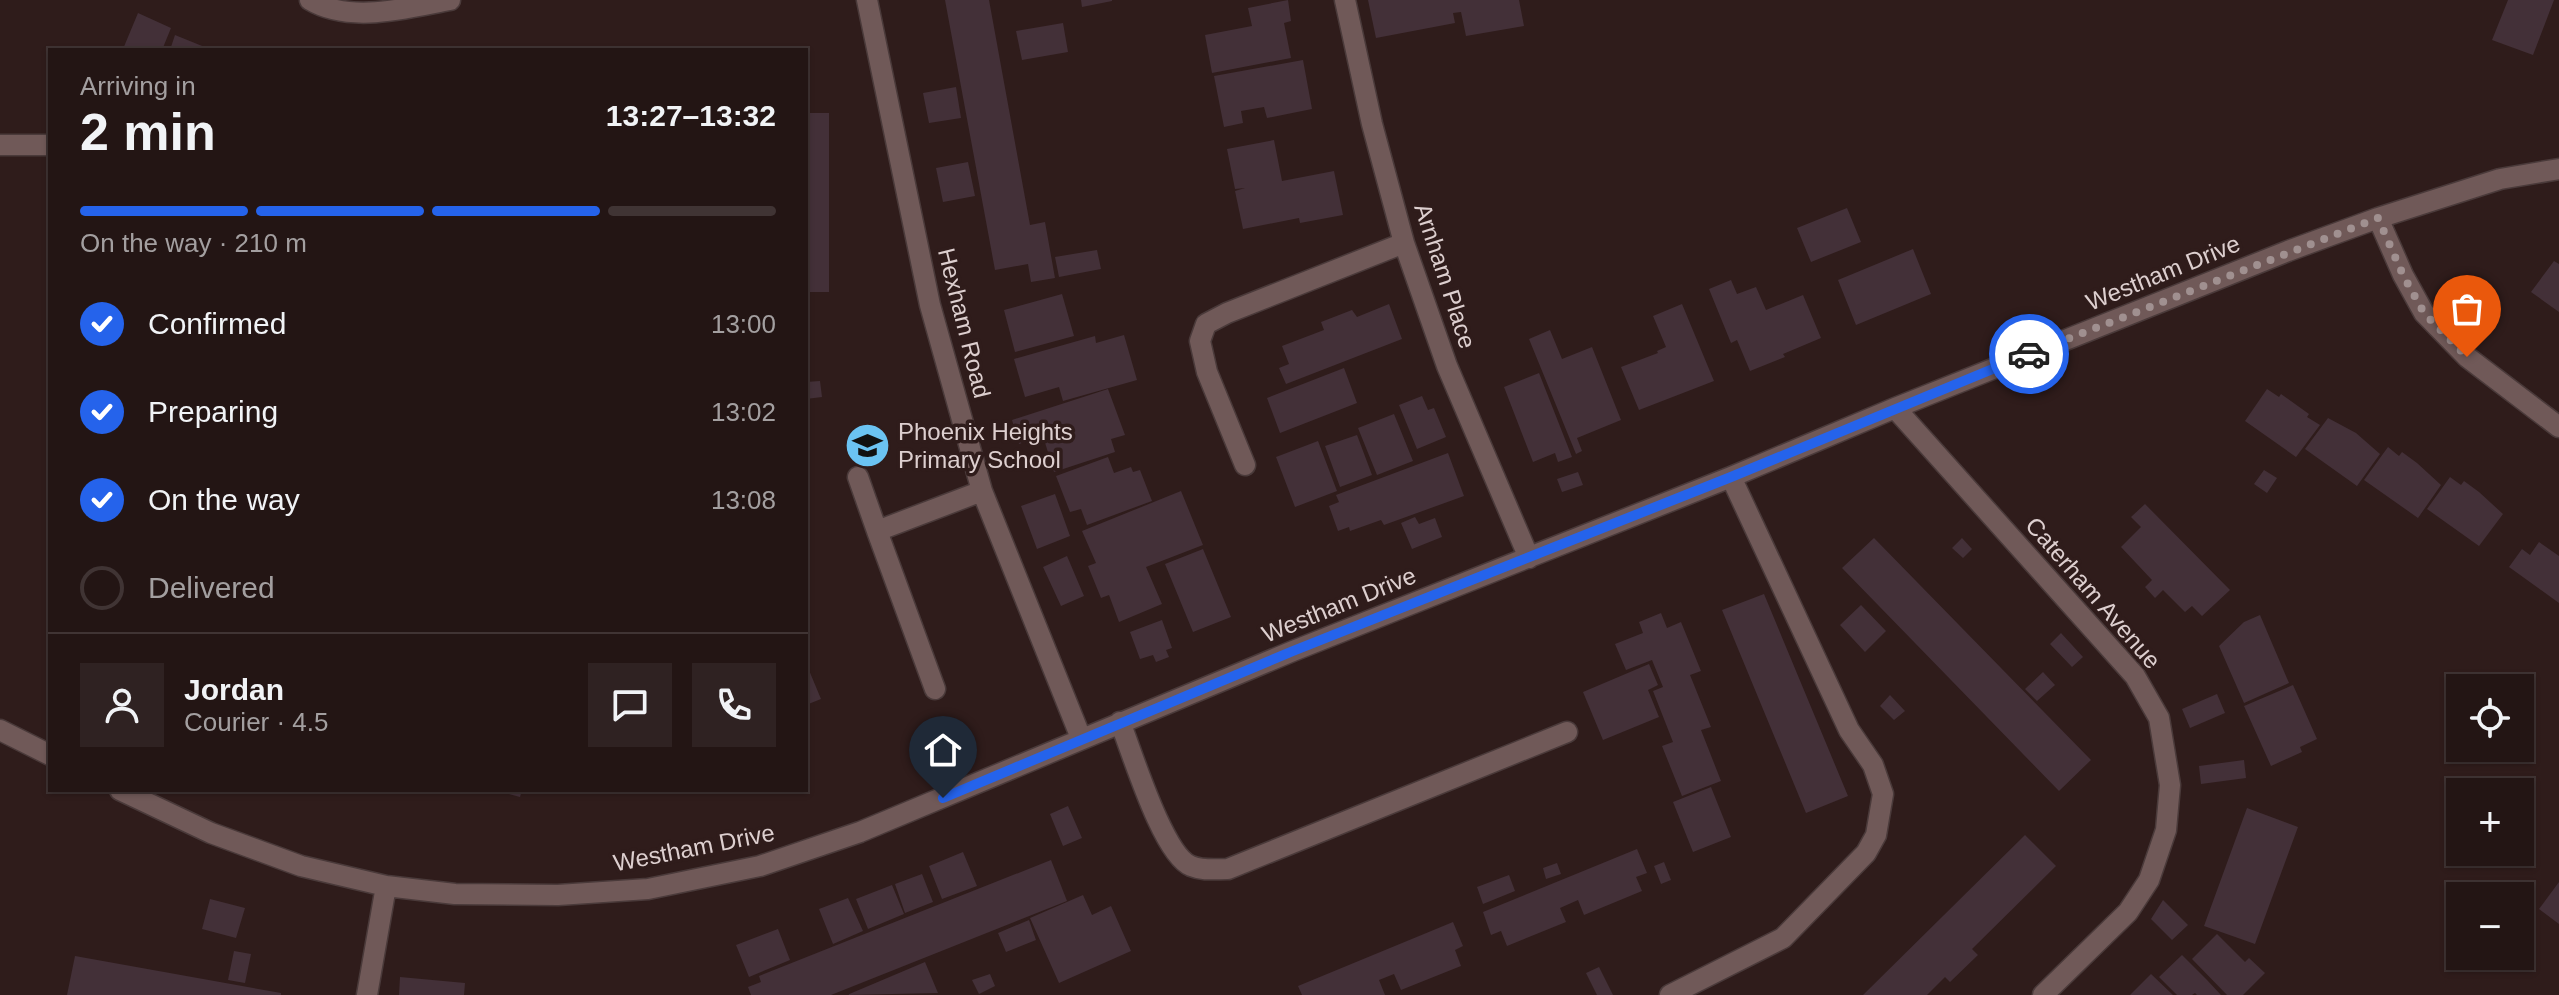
<!DOCTYPE html>
<html lang="en">
<head>
<meta charset="utf-8">
<style>
	:root { --surface:#231514; --page:#2f2222; --text:#f1f3f6; --muted:#a39fa0; --line:#403434; --accent:#2563eb }
	body { margin:0; font-family:Helvetica,sans-serif; background:var(--page); color:var(--text); height:100vh; display:flex; flex-direction:column; font-size:30px; white-space:nowrap }
	* { box-sizing:border-box; margin:0 }
	p { font-size:26px; color:var(--muted) }
	.icon { flex:none; width:44px; height:44px; fill:none; stroke:currentColor; stroke-width:2; stroke-linecap:round; stroke-linejoin:round }
	.map { position:relative; flex:1; overflow:hidden }
	.details { position:absolute; left:48px; top:48px; width:760px; height:744px; display:flex; flex-direction:column; background:var(--surface); border-radius:0px; box-shadow:0 2px 6px #0004,0 0 0 2px var(--line) }
	.details>* { flex:none }
	.fabs { position:absolute; left:2446px; top:674px; display:grid; gap:16px }
	.fabs a { display:grid; place-items:center; width:88px; height:88px; border-radius:0px; background:var(--surface); box-shadow:0 2px 6px #0004,0 0 0 2px var(--line); font-size:40px }
	.pin { position:absolute; display:grid; place-items:center; width:68px; height:68px; color:#fff; margin:-82px -34px; border-radius:50% 50% 50% 0; rotate:-45deg; box-shadow:0 0 8px #0007 }
	.pin .icon { rotate:45deg }
	.courier { position:absolute; display:grid; place-items:center; width:80px; height:80px; margin:-40px; border:6px solid #2563eb; border-radius:50%; background:#fff; color:#222; box-shadow:0 2px 10px #0007 }
	.head em { font-style:normal; font-weight:700 }
	.head div { display:flex; flex-direction:column-reverse }
	.head { display:flex; align-items:center; justify-content:space-between; height:136px; padding:0 32px }
	h1 { font-size:52px; font-weight:700; line-height:60px }
	.bar { display:grid; grid-template-columns:repeat(4,1fr); gap:12px 8px; align-content:center; height:96px; padding:0 32px }
	.bar i { height:10px; border-radius:6px; background:var(--line) }
	.bar .active { background:var(--accent) }
	.bar p { grid-column:span 4 }
	.line { display:flex; align-items:center; gap:20px; padding:0 32px; border-top:2px solid var(--line) }
	.line div { flex:1 }
	.round { display:grid; place-items:center; flex:none; width:84px; height:84px; border-radius:0px; background:var(--page) }
	ol { padding:0 32px; list-style:none }
	li { display:flex; align-items:center; gap:24px; height:88px }
	li p { margin-inline-start:auto }
	li .icon { padding:8px; border-radius:50%; background:var(--accent); color:#fff; stroke-width:4 }
	li:last-child { color:var(--muted) }
	li i { width:44px; height:44px; border:4px solid var(--line); border-radius:50% }
	.map>svg:first-child { display:block }
	.building { fill:#433038 }
	.lines { fill:none; stroke-linecap:round; stroke-linejoin:round }
	.minor-casing { stroke:#4a3a3a; stroke-width:23 }
	.minor { stroke:#705958; stroke-width:20 }
	.done { stroke:#a09090; stroke-width:8; stroke-dasharray:0 14.4 }
	.route { stroke:#2563eb; stroke-width:10 }
	.labels { text-anchor:middle; stroke-width:7; stroke-linejoin:round; paint-order:stroke }
	.street-label { font-size:24px; fill:#ddcfcf; stroke:#2f1c1b }
	.poi-label { font-size:24px; fill:#ddcfcf; stroke:#2f1c1b; text-anchor:start }
</style>
</head>
<body>
<div class="map">
<svg width="2559" height="995" viewBox="0 0 2559 995">
	<rect width="100%" height="100%" fill="#2f1c1b"/>
	<!-- building -->
	<path class="building" d="M945,0H989L1030,225L1045,222L1055,278L1031,282L1028,264L995,270Z
		M1081,0H1112V1L1082,7Z
		M1288,0L1291,21L1284,23L1291,58L1212,73L1205,35L1252,26L1248,8Z
		M1368,0H1519L1524,26L1466,36L1461,12L1453,13L1455,23L1376,38Z
		M2508,0H2554L2533,55L2492,40Z
		M138,13L171,28L162,50L123,49Z
		M1063,23L1068,52L1022,60L1016,31Z
		M175,35L212,50H170Z
		M1303,60L1312,109L1267,118L1264,107L1241,111L1243,123L1224,127L1214,76Z
		M956,87L961,118L929,123L923,93Z
		M806,113H829V292H806Z
		M1274,140L1282,181L1334,171L1343,215L1300,223L1299,218L1243,229L1235,191L1245,188L1235,189L1227,149Z
		M968,162L975,196L943,202L936,168Z
		M1847,208L1861,242L1811,262L1797,228Z
		M1913,249L1931,294L1856,325L1838,280Z
		M1097,250L1101,269L1059,277L1055,257Z
		M2554,261L2559,264V312L2531,292Z
		M1731,280L1737,294L1756,287L1766,310L1803,295L1821,338L1783,354L1785,357L1750,371L1737,340L1731,343L1709,289Z
		M1062,294L1074,336L1015,352L1004,310Z
		M1389,304L1402,339L1286,384L1279,368L1289,364L1282,346L1324,330L1321,322L1352,310L1357,317Z
		M1682,304L1714,381L1639,410L1621,367L1658,353L1657,351L1666,347L1653,316Z
		M1550,330L1562,359L1592,347L1621,420L1577,438L1582,451L1576,454L1529,339Z
		M1124,335L1137,380L1063,401L1059,387L1025,397L1014,359L1095,336L1096,343Z
		M1344,368L1357,403L1280,433L1267,398Z
		M1539,373L1572,457L1558,462L1555,453L1533,462L1504,387Z
		M820,381L822,397L806,399V382Z
		M1108,389L1125,435L1111,439L1115,452L1054,472L1043,436L1019,444L1012,420Z
		M2267,389L2279,397L2281,394L2309,414L2307,417L2320,425L2296,457L2245,421Z
		M1422,396L1428,410L1434,408L1446,437L1417,449L1399,405Z
		M1394,414L1413,461L1377,475L1358,428Z
		M2328,418L2356,433L2380,454L2357,486L2305,449Z
		M1357,435L1372,475L1340,487L1325,446Z
		M1318,441L1337,491L1295,507L1276,457Z
		M2388,447L2399,456L2402,452L2417,463L2441,485L2418,518L2364,480Z
		M1448,453L1464,496L1384,525L1381,520L1350,531L1349,527L1338,531L1329,506L1339,502L1336,495Z
		M1108,457L1114,473L1131,467L1133,472L1140,470L1152,501L1087,525L1081,509L1070,512L1056,476Z
		M2264,470L2277,478L2267,493L2254,484Z
		M1578,472L1583,485L1562,492L1557,479Z
		M2450,477L2461,485L2464,481L2479,492L2503,514L2479,546L2427,509Z
		M1181,491L1203,545L1146,567L1162,604L1119,622L1109,595L1101,598L1088,566L1096,563L1082,531Z
		M1055,494L1070,536L1037,549L1021,506Z
		M2145,504L2230,590L2202,616L2192,606L2185,612L2163,590L2155,598L2145,587L2152,580L2121,547L2141,527L2131,517Z
		M1415,517L1419,524L1435,518L1442,537L1412,549L1401,523Z
		M1874,538L2091,760L2059,791L1842,568Z
		M1962,538L1972,549L1963,558L1952,548Z
		M2539,542L2559,556V603L2509,567L2522,549L2530,555Z
		M1203,549L1231,617L1193,632L1165,564Z
		M1067,556L1084,596L1061,606L1043,567Z
		M1764,594L1848,796L1806,813L1722,610Z
		M1861,605L1886,631L1865,652L1840,625Z
		M1661,613L1667,628L1681,622L1701,671L1690,675L1711,727L1701,730L1721,781L1682,796L1662,746L1673,742L1653,691L1663,687L1652,660L1626,670L1615,644L1643,633L1639,622Z
		M2260,615L2289,683L2244,703L2219,646L2244,622Z
		M1162,620L1172,648L1166,650L1169,657L1156,662L1153,655L1140,659L1130,632Z
		M2061,633L2083,657L2072,667L2050,644Z
		M806,663L821,699L806,705Z
		M1649,664L1658,685L1648,690L1659,717L1603,740L1583,692Z
		M2043,672L2055,685L2037,701L2025,689Z
		M2293,685L2317,739L2300,747L2302,752L2271,766L2244,706Z
		M2217,694L2225,713L2190,728L2182,709Z
		M1890,695L1905,711L1894,720L1880,706Z
		M2244,760L2246,778L2201,784L2199,766Z
		M1711,787L1731,837L1693,852L1673,802Z
		M494,790H522L520,797Z
		M1068,806L1082,838L1063,846L1050,814Z
		M2247,808L2298,827L2255,944L2204,926Z
		M2025,835L2056,866L1972,949L1978,955L1950,982L1945,977L1927,995H1863Z
		M1637,849L1647,873L1636,877L1642,891L1584,915L1578,900L1560,908L1566,922L1507,946L1501,931L1491,935L1483,912Z
		M963,852L977,886L942,899L929,866Z
		M1051,860L1067,901L831,995H751L748,987L761,982L759,976Z
		M1664,862L1671,880L1661,884L1654,866Z
		M1557,863L1561,874L1546,879L1543,868Z
		M922,874L933,902L905,913L895,884Z
		M1509,875L1515,891L1483,904L1477,887Z
		M2559,882V924L2539,909Z
		M892,885L904,914L868,929L856,899Z
		M1083,895L1092,915L1111,906L1131,951L1059,983L1030,918Z
		M848,898L863,931L833,944L819,909Z
		M210,899L245,908L236,938L202,929Z
		M2163,900L2188,925L2172,940L2151,919Z
		M1029,920L1036,940L1006,952L998,933Z
		M1453,922L1463,946L1455,950L1461,966L1401,990L1394,974L1379,980L1385,995H1302L1298,986Z
		M778,929L790,960L749,977L736,945Z
		M2217,934L2245,962L2249,958L2265,973L2243,995H2227L2192,959Z
		M234,951L251,954L245,983L228,980Z
		M2182,955L2207,980L2221,995H2197L2195,993L2192,995H2177L2159,977Z
		M75,956L281,993V995H67Z
		M925,962L938,993L847,995Z
		M1599,967L1613,995H1597L1586,973Z
		M990,974L995,986L979,994L972,980Z
		M2151,974L2173,995H2130Z
		M400,977L465,983L464,995H399Z"/>
	<g class="lines">
		<defs>
			<path id="minor" d="M310,0C350,24 407,8 450,0
				M867,0L930,305L982,491L1081,738
				M1345,0L1372,124L1404,243L1447,366L1529,558
				M0,145H50
				M2378,218L2403,275L2424,313L2467,357L2559,427
				M1895,408L2135,676L2159,718L2170,785L2166,830L2149,880L2128,912L2043,995
				M1245,465L1207,372L1200,341L1206,324L1227,313L1404,243
				M858,477L877,531
				M935,689L877,531L982,491
				M1120,722C1132,752 1163,855 1191,866C1203,871 1215,869 1228,869L1567,732
				M0,730L50,755
				M120,790L211,833L301,866L386,886L455,894L558,895L648,889L760,866L860,832L1293,651L1731,477L1895,408L2288,251L2378,218L2500,179L2559,169
				M367,995L386,886
				M1670,995L1783,938L1866,853L1876,835L1883,794L1873,765L1849,730L1731,477"/>
		</defs>
		<!-- minor casing -->
		<use href="#minor" class="minor-casing"/>
		<!-- minor -->
		<use href="#minor" class="minor"/>
	</g>
	<g class="lines">
		<!-- done -->
		<path class="done" d="M2029,354L2378,218L2403,275L2424,313L2467,357"/>
		<!-- route -->
		<path class="route" d="M943,798L1293,651L1731,477L2029,354"/>
	</g>
	<!-- icons -->
	<defs>
		<symbol id="school-disc" viewBox="-11 -11 22 22"><circle r="9.5" fill="#6bc3f2" stroke="#2f1c1b"/><path d="M0-5L7-2L0 1L-7-2ZM-4 1L0 2.5L4 1V4Q0 6-4 4Z" fill="#111"/></symbol>
	</defs>
	<g fill-rule="evenodd">
		<use href="#school-disc" x="842" y="420" width="51" height="51"/>
	</g>
	<g class="labels">
		<!-- street labels -->
		<g class="street-label">
			<text transform="translate(2163 273) rotate(-22)" y="8">Westham Drive</text>
			<text transform="translate(1445 276) rotate(72)" y="8">Arnham Place</text>
			<text transform="translate(964 323) rotate(76)" y="8">Hexham Road</text>
			<text transform="translate(2093 593) rotate(49)" y="8">Caterham Avenue</text>
			<text transform="translate(1339 605) rotate(-22)" y="8">Westham Drive</text>
			<text transform="translate(694 848) rotate(-11)" y="8">Westham Drive</text>
		</g>
		<!-- poi labels -->
		<g class="poi-label">
			<text x="898" y="440">Phoenix Heights<tspan x="898" dy="28">Primary School</tspan></text>
		</g>
	</g>
</svg>
<div class="fabs">
<a><svg class="icon" aria-label="locate" viewBox="0 0 24 24"><circle cx="12" cy="12" r="6"/><path d="M12 2v4M12 18v4M2 12h4M18 12h4"/></svg></a>
<a>+</a>
<a>−</a>
</div>
<div class="pin" style="left:2467px;top:357px;background:#ea580c"><svg class="icon" aria-label="bag" viewBox="0 0 24 24"><path d="M5 8h14l-1 12H6zM9 8a3 3 0 0 1 6 0"/></svg></div>
<div class="pin" style="left:943px;top:798px;background:#1f2937"><svg class="icon" aria-label="home" viewBox="0 0 24 24"><path d="M3 11l9-7 9 7M6 9v11h12V9"/></svg></div>
<div class="courier" style="left:2029px;top:354px"><svg class="icon" aria-label="car" viewBox="0 0 24 24"><path d="M5 17H2v-5l4-1 3-4h7l3 4 3 1v5h-3M9 17h6M6 11h13"/><circle cx="7" cy="17" r="2"/><circle cx="17" cy="17" r="2"/></svg></div>
<section class="details">
<div class="head"><div><h1>2 min</h1><p>Arriving in</p></div><em>13:27–13:32</em></div>
<div class="bar"><i class="active"></i><i class="active"></i><i class="active"></i><i></i><p>On the way · 210 m</p></div>
<ol>
<li><svg class="icon" aria-label="check" viewBox="0 0 24 24"><path d="M5 12l5 5 9-10"/></svg>Confirmed<p>13:00</p></li>
<li><svg class="icon" aria-label="check" viewBox="0 0 24 24"><path d="M5 12l5 5 9-10"/></svg>Preparing<p>13:02</p></li>
<li><svg class="icon" aria-label="check" viewBox="0 0 24 24"><path d="M5 12l5 5 9-10"/></svg>On the way<p>13:08</p></li>
<li><i></i>Delivered</li>
</ol>
<div class="line" style="height:144px"><a class="round"><svg class="icon" aria-label="person" viewBox="0 0 24 24"><circle cx="12" cy="8" r="4"/><path d="M4 21q1-7 8-7t8 7"/></svg></a><div><b>Jordan</b><p>Courier · 4.5</p></div><a class="round"><svg class="icon" aria-label="chat" viewBox="0 0 24 24"><path d="M4 5h16v11H9l-5 4z"/></svg></a><a class="round"><svg class="icon" aria-label="phone" viewBox="0 0 24 24"><path d="M5 4h4l2 5-3 2q2 4 5 5l2-3 5 2v4C11 20 4 13 5 4z"/></svg></a></div>
</section>
</div>
</body>
</html>
